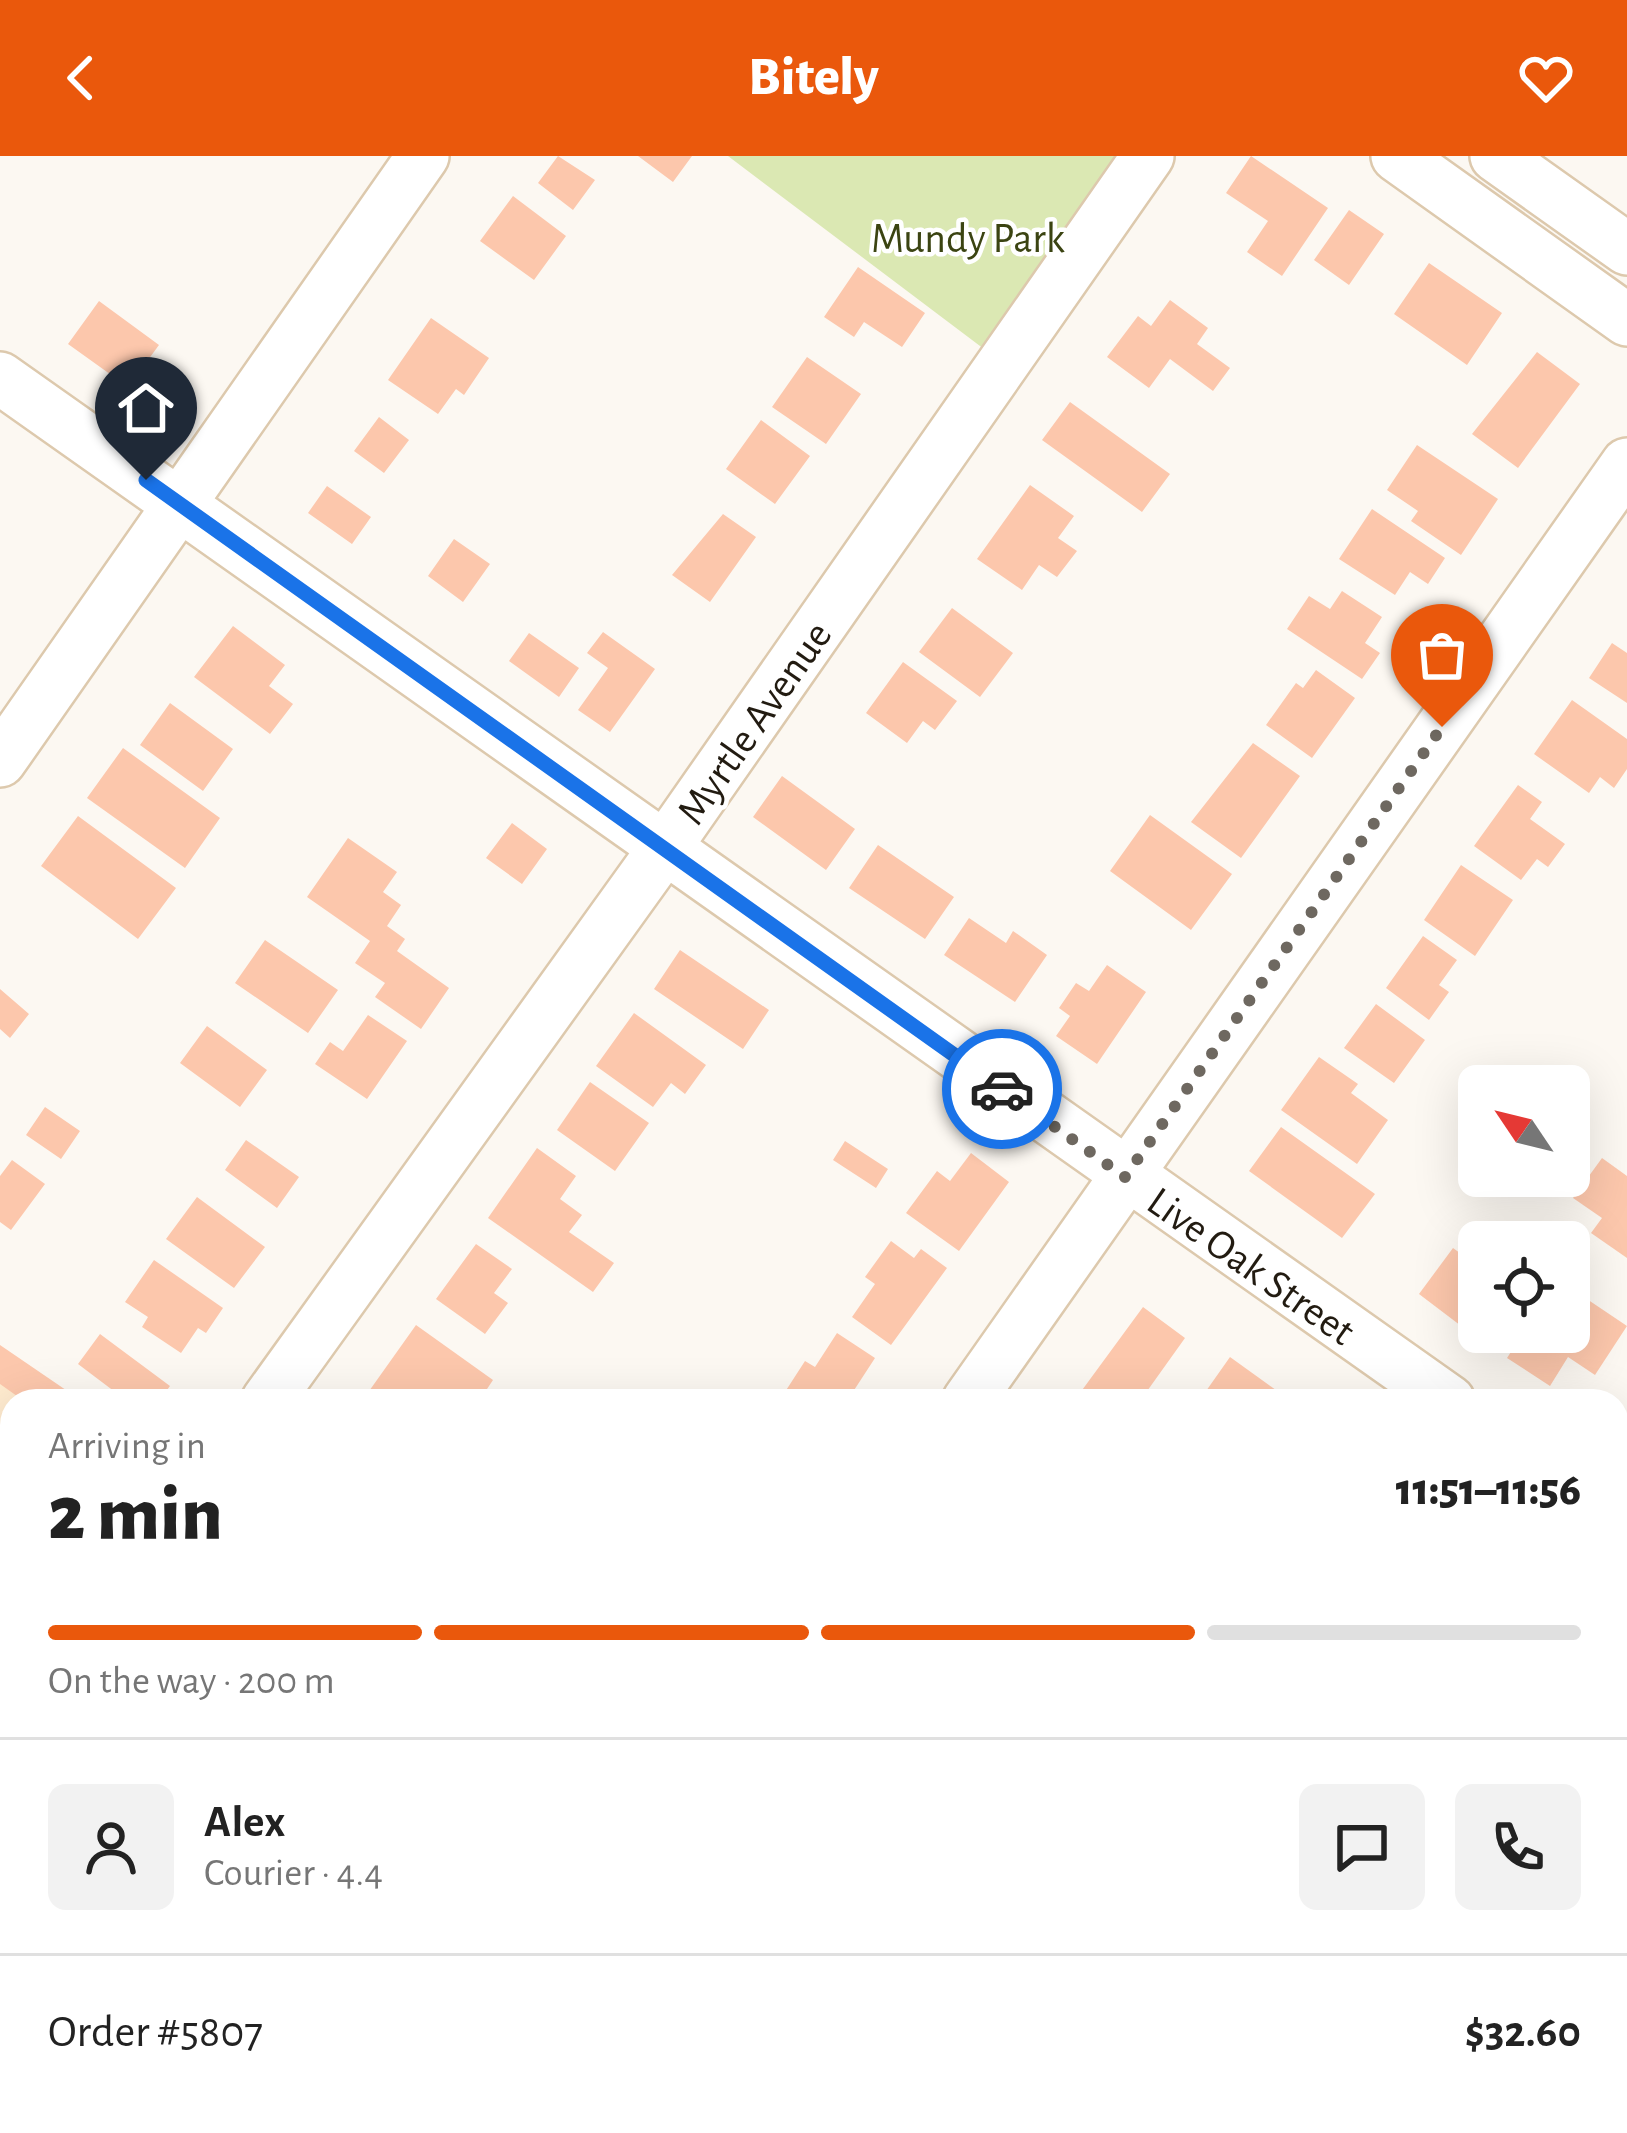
<!DOCTYPE html>
<html lang="en">
<head>
<meta charset="utf-8">
<style>
	:root { --surface:#fff; --page:#f2f2f2; --text:#222; --muted:#767676; --line:#e0e0e0; --accent:#ea580c }
	body { margin:0; font-family:"Alegreya Sans",sans-serif; background:var(--page); color:var(--text); height:100vh; display:flex; flex-direction:column; font-size:45px; white-space:nowrap }
	* { box-sizing:border-box; margin:0 }
	p { font-size:39px; color:var(--muted) }
	.icon { flex:none; width:66px; height:66px; fill:none; stroke:currentColor; stroke-width:2; stroke-linecap:round; stroke-linejoin:round }
	.map { position:relative; flex:1; overflow:hidden }
	.details { position:absolute; left:0px; top:1233px; width:1629px; height:744px; display:flex; flex-direction:column; background:var(--surface); border-radius:36px 36px 0 0; box-shadow:0 12px 48px #0002 }
	.details>* { flex:none }
	.needle { width:78px; rotate:305deg }
	.buttons { position:absolute; left:1458px; top:909px; display:grid; gap:24px }
	.buttons a { display:grid; place-items:center; width:132px; height:132px; border-radius:18px; background:var(--surface); box-shadow:0 12px 48px #0002; font-size:60px }
	.pin { position:absolute; display:grid; place-items:center; width:102px; height:102px; color:#fff; margin:-123px -51px; border-radius:50% 50% 50% 0; rotate:-45deg; box-shadow:0 0 12px #0007 }
	.pin .icon { rotate:45deg }
	.courier { position:absolute; display:grid; place-items:center; width:120px; height:120px; margin:-60px; border:9px solid #1a73e8; border-radius:50%; background:#fff; color:#222; box-shadow:0 3px 15px #0007 }
	.headline em { font-style:normal; font-weight:800 }
	.headline div { display:flex; flex-direction:column-reverse }
	.headline { display:flex; align-items:center; justify-content:space-between; height:204px; padding:0 48px }
	h1 { font-size:78px; font-weight:800; line-height:90px }
	.bar { display:grid; grid-template-columns:repeat(4,1fr); gap:18px 12px; align-content:center; height:144px; padding:0 48px }
	.bar i { height:15px; border-radius:9px; background:var(--line) }
	.bar .selected { background:var(--accent) }
	.bar p { grid-column:span 4 }
	.line { display:flex; align-items:center; gap:30px; padding:0 48px; border-top:3px solid var(--line) }
	.line div { flex:1 }
	.round { display:grid; place-items:center; flex:none; width:126px; height:126px; border-radius:18px; background:var(--page) }
	header { display:flex; justify-content:space-between; align-items:center; height:156px; padding:0 48px; background:var(--accent); color:#fff; font-size:54px; font-weight:800 }
	.map>svg:first-child { display:block }
	.built { fill:#ffebcf }
	.green { fill:#dbe8b3 }
	.building { fill:#fcc7ac }
	.lines { fill:none; stroke-linecap:round; stroke-linejoin:round }
	.minor-casing { stroke:#ddc9ad; stroke-width:56 }
	.major-casing { stroke:#d7d6d4; stroke-width:70 }
	.minor { stroke:#fff; stroke-width:51 }
	.major { stroke:#d5b889; stroke-width:66 }
	.done { stroke:#6e6860; stroke-width:12; stroke-dasharray:0 21.6 }
	.route { stroke:#1a73e8; stroke-width:15 }
	.labels { text-anchor:middle; stroke-width:9; stroke-linejoin:round; paint-order:stroke }
	.park-label { font-size:42px; fill:#3b4412; stroke:#fff }
	.street-label { font-size:42px; fill:#221b11; stroke:#fff }
</style>
</head>
<body>
<header><svg class="icon" aria-label="back" viewBox="0 0 24 24"><path d="M15 5l-7 7 7 7"/></svg>Bitely<svg class="icon" aria-label="heart" viewBox="0 0 24 24"><path d="M12 20l-8-8c-3-5 5-10 8-4 3-6 11-1 8 4z"/></svg></header>
<div class="map">
<svg width="1627" height="1977" viewBox="0 0 1627 1977">
	<rect width="100%" height="100%" fill="#fcf8f2"/>
	<!-- built -->
	<path class="built" d="M0,1195L65,1245H12V1464L0,1456Z
		M0,1669L12,1677V1965H465L484,1977H0Z
		M727,1965H1601L1627,1977H745Z"/>
	<!-- green -->
	<path class="green" d="M728,0H1127L984,193Z
		M1627,1351V1428L1617,1442V1366Z
		M1627,1458V1957L1617,1954V1473Z"/>
	<!-- building -->
	<path class="building" d="M558,0L595,24L573,54L538,27Z
		M638,0H692L673,26Z
		M1251,0L1328,52L1282,120L1247,96L1268,65L1226,37Z
		M513,40L566,80L534,124L480,85Z
		M1349,54L1384,78L1349,129L1314,104Z
		M1429,107L1502,157L1467,209L1394,158Z
		M858,111L925,157L902,191L864,166L854,181L824,161Z
		M1170,144L1208,172L1197,188L1230,212L1213,235L1170,203L1149,232L1107,201L1138,160L1151,170Z
		M99,145L159,189L128,231L68,188Z
		M431,162L489,202L464,239L456,233L438,258L388,224Z
		M1537,196L1580,228L1518,312L1472,278Z
		M807,201L861,238L826,288L772,251Z
		M1070,246L1170,318L1142,356L1042,284Z
		M379,261L409,284L384,317L354,295Z
		M761,264L810,300L775,348L726,313Z
		M1417,289L1498,343L1461,399L1411,365L1418,355L1387,334Z
		M1030,329L1074,360L1058,382L1077,395L1057,421L1039,409L1022,434L977,403Z
		M327,330L371,361L352,388L308,357Z
		M1372,353L1445,402L1428,428L1410,416L1395,439L1339,403Z
		M723,358L756,381L710,446L672,419Z
		M454,383L490,408L463,446L428,420Z
		M1342,435L1382,461L1365,487L1380,497L1362,523L1287,473L1309,440L1330,453Z
		M952,452L1013,497L980,541L919,496Z
		M233,470L285,509L269,530L293,548L270,578L194,521Z
		M603,476L655,513L610,576L578,554L608,512L587,497Z
		M529,477L579,512L559,541L509,505Z
		M1612,487L1627,497V547L1589,522Z
		M903,506L957,545L935,574L923,565L907,587L866,557Z
		M1316,514L1355,542L1312,602L1266,569L1296,527L1303,532Z
		M1572,544L1627,583V613L1614,632L1600,621L1589,637L1534,598Z
		M170,547L233,593L203,635L140,589Z
		M1253,587L1300,620L1241,702L1191,666Z
		M123,592L220,662L185,712L87,642Z
		M782,620L855,673L826,714L753,661Z
		M1518,629L1542,646L1530,663L1565,688L1548,711L1537,703L1521,724L1474,690Z
		M1150,659L1232,718L1191,774L1110,715Z
		M78,660L176,732L138,783L41,710Z
		M512,667L547,693L522,728L486,702Z
		M348,682L397,716L383,736L401,749L387,770L405,783L397,795L449,832L421,873L375,841L385,827L355,807L370,785L307,741Z
		M878,689L954,741L925,783L849,732Z
		M1461,709L1513,744L1475,800L1424,764Z
		M969,762L1006,787L1013,775L1047,799L1015,846L944,799Z
		M1423,780L1457,804L1439,829L1449,836L1429,864L1386,832Z
		M265,784L338,834L308,877L235,827Z
		M680,794L769,854L743,893L654,833Z
		M1107,809L1146,836L1097,908L1056,880L1070,860L1059,852L1076,827L1089,835Z
		M0,833L29,858L10,882L0,873Z
		M1376,848L1425,884L1394,927L1344,892Z
		M634,857L706,909L685,938L671,927L653,951L596,910Z
		M368,859L407,885L367,943L315,908L330,886L343,895Z
		M207,870L267,914L240,951L180,907Z
		M1319,901L1358,928L1351,937L1388,964L1357,1008L1281,954Z
		M590,926L649,967L615,1015L557,974Z
		M45,951L80,975L61,1003L26,979Z
		M1281,971L1375,1038L1342,1082L1249,1015Z
		M246,984L299,1021L277,1052L225,1014Z
		M845,985L888,1013L876,1032L833,1004Z
		M537,992L576,1020L560,1043L582,1059L569,1076L614,1107L593,1136L488,1062Z
		M971,997L1009,1026L959,1095L906,1057L937,1015L950,1025Z
		M1602,1002L1627,1020V1102L1591,1077L1602,1062L1573,1042Z
		M12,1004L45,1028L11,1074L0,1066V1020Z
		M197,1041L265,1091L234,1132L166,1083Z
		M891,1085L914,1102L921,1093L947,1112L891,1189L852,1161L875,1128L865,1121Z
		M476,1088L512,1113L494,1137L508,1147L485,1178L436,1143Z
		M1453,1092L1471,1105L1479,1094V1170L1473,1179L1419,1138Z
		M154,1104L223,1152L206,1177L198,1172L181,1197L142,1171L148,1161L125,1146Z
		M1569,1131L1627,1170L1595,1219L1568,1201L1550,1230L1507,1202L1524,1176H1569Z
		M1143,1151L1185,1182L1140,1245H1082L1077,1241Z
		M416,1169L493,1224L479,1245H362Z
		M837,1177L875,1202L847,1245H793L783,1239L805,1205L815,1211Z
		M100,1178L170,1230L159,1245H127L78,1208Z
		M0,1189L82,1245H24L0,1228Z
		M1230,1201L1291,1245H1199Z
		M12,1330V1429L0,1421V1347Z
		M262,1965H316L315,1977H260Z
		M824,1965H888L879,1977H816Z"/>
	<g class="lines">
		<defs>
			<path id="minor" d="M1397,0L1627,164
				M1496,0L1627,93
				M0,222L1449,1245
				M0,605L423,0
				M267,1245L666,690L1148,0
				M968,1245L1627,308
				M1617,1331L1627,1317
				M1007,1965L1024,1977
				M914,1977L923,1965
				M1161,1977L1169,1965"/>
			<path id="major" d="M0,1541L12,1549
				M0,1646L12,1654
				M445,1965L462,1977
				M595,1965L613,1977"/>
		</defs>
		<!-- minor casing -->
		<use href="#minor" class="minor-casing"/>
		<!-- major casing -->
		<use href="#major" class="major-casing"/>
		<!-- minor -->
		<use href="#minor" class="minor"/>
		<!-- major -->
		<use href="#major" class="major"/>
	</g>
	<g class="lines">
		<!-- done -->
		<path class="done" d="M1002,933L1125,1021L1442,571"/>
		<!-- route -->
		<path class="route" d="M146,324L1002,933"/>
	</g>
	<g class="labels">
		<!-- park labels -->
		<g class="park-label">
			<text x="968" y="96">Mundy Park</text>
		</g>
		<!-- street labels -->
		<g class="street-label">
			<text transform="translate(753 566) rotate(-55)" y="15">Myrtle Avenue</text>
			<text transform="translate(1252 1109) rotate(35)" y="15">Live Oak Street</text>
		</g>
	</g>
</svg>
<div class="buttons">
<a><svg class="needle" viewBox="-14 -14 28 28"><path d="M0-13l5 13h-10z" fill="#e53935"/><path d="M0 13l5-13h-10z" fill="#767676"/></svg></a>
<a><svg class="icon" aria-label="locate" viewBox="0 0 24 24"><circle cx="12" cy="12" r="6"/><path d="M12 2v4M12 18v4M2 12h4M18 12h4"/></svg></a>
</div>
<div class="pin" style="left:1442px;top:571px;background:#ea580c"><svg class="icon" aria-label="bag" viewBox="0 0 24 24"><path d="M5 8h14l-1 12H6zM9 8a3 3 0 0 1 6 0"/></svg></div>
<div class="pin" style="left:146px;top:324px;background:#1f2937"><svg class="icon" aria-label="home" viewBox="0 0 24 24"><path d="M3 11l9-7 9 7M6 9v11h12V9"/></svg></div>
<div class="courier" style="left:1002px;top:933px"><svg class="icon" aria-label="car" viewBox="0 0 24 24"><path d="M5 17H2v-5l4-1 3-4h7l3 4 3 1v5h-3M9 17h6M6 11h13"/><circle cx="7" cy="17" r="2"/><circle cx="17" cy="17" r="2"/></svg></div>
<section class="details">
<div class="headline"><div><h1>2 min</h1><p>Arriving in</p></div><em>11:51–11:56</em></div>
<div class="bar"><i class="selected"></i><i class="selected"></i><i class="selected"></i><i></i><p>On the way · 200 m</p></div>
<div class="line" style="height:216px"><a class="round"><svg class="icon" aria-label="person" viewBox="0 0 24 24"><circle cx="12" cy="8" r="4"/><path d="M4 21q1-7 8-7t8 7"/></svg></a><div><b>Alex</b><p>Courier · 4.4</p></div><a class="round"><svg class="icon" aria-label="chat" viewBox="0 0 24 24"><path d="M4 5h16v11H9l-5 4z"/></svg></a><a class="round"><svg class="icon" aria-label="phone" viewBox="0 0 24 24"><path d="M5 4h4l2 5-3 2q2 4 5 5l2-3 5 2v4C11 20 4 13 5 4z"/></svg></a></div>
<div class="line" style="height:156px"><div>Order #5807</div><b>$32.60</b></div>
</section>
</div>
</body>
</html>
